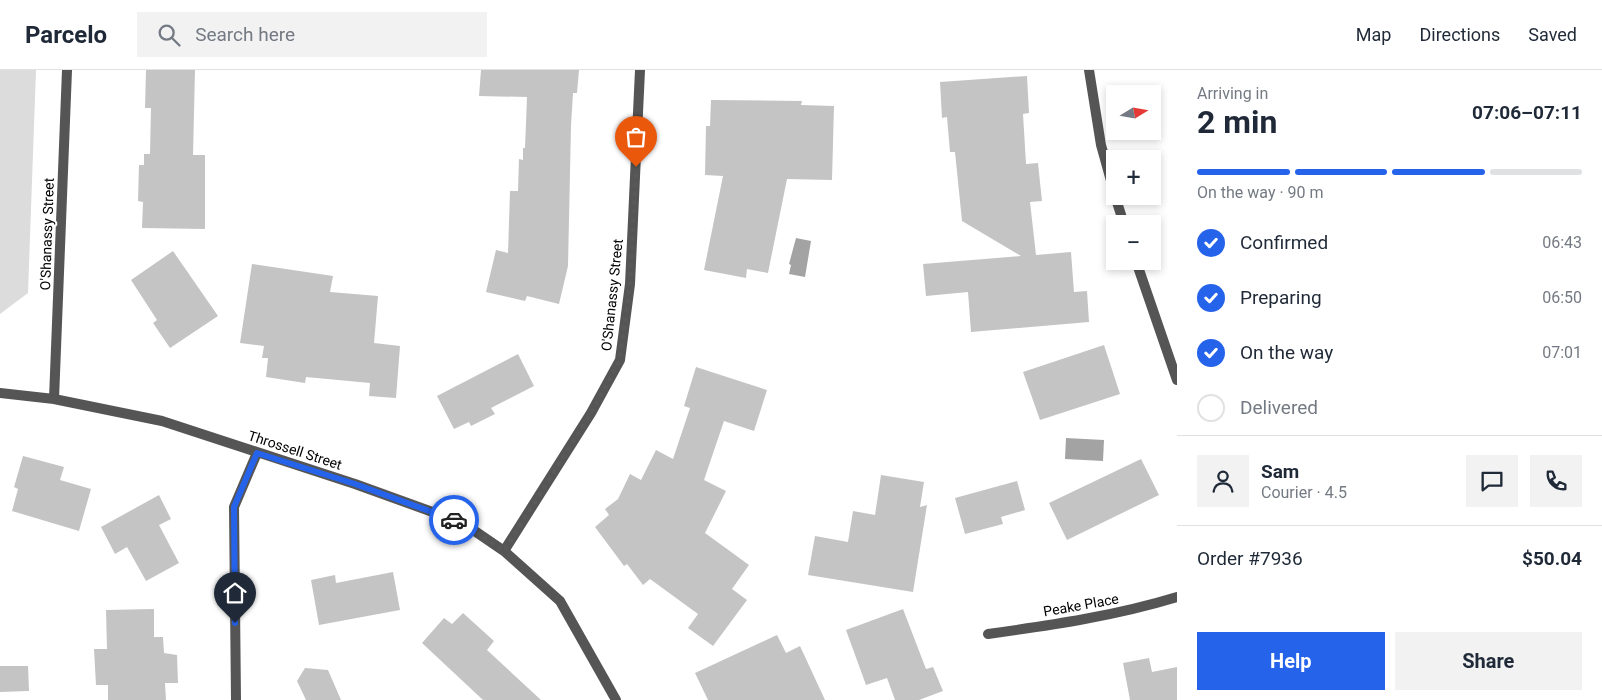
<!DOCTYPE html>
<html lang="en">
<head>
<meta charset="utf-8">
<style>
	:root { --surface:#fff; --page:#f2f2f3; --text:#1f2937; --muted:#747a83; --line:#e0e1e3; --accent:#2563eb }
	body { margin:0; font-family:Roboto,sans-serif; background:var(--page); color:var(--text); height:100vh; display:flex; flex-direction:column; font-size:19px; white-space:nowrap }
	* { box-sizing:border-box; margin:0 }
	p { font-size:16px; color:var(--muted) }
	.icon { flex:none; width:28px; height:28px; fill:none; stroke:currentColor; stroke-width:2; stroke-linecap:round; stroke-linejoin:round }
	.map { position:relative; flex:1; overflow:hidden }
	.details { display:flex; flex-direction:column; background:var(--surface); width:425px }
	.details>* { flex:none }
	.needle { width:32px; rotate:79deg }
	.fabs { position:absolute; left:1106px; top:15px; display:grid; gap:10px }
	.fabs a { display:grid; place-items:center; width:55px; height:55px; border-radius:0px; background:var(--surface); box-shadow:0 2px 8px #0003; font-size:25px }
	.pin { position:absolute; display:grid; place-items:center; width:42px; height:42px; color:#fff; margin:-51px -21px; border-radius:50% 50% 50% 0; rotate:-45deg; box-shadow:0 0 5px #0007 }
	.pin .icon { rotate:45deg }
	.courier { position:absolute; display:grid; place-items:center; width:50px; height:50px; margin:-25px; border:4px solid #2563eb; border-radius:50%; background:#fff; color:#222; box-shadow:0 1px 6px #0007 }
	.summary em { font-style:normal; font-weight:700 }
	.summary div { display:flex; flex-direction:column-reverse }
	.summary { display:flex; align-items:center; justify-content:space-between; height:85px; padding:0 20px }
	h1 { font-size:32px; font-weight:700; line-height:38px }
	.bar { display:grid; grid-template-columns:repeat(4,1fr); gap:8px 5px; align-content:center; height:60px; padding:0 20px }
	.bar i { height:6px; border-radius:4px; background:var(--line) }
	.bar .on { background:var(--accent) }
	.bar p { grid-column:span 4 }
	.line { display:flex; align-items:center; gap:12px; padding:0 20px; border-top:1px solid var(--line) }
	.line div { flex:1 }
	.round { display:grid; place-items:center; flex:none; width:52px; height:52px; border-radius:0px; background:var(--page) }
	ol { padding:0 20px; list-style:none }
	li { display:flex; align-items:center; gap:15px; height:55px }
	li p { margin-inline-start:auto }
	li .icon { padding:5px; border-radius:50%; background:var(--accent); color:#fff; stroke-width:4 }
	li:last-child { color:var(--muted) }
	li i { width:28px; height:28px; border:2px solid var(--line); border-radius:50% }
	.action { display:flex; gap:10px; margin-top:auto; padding:10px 20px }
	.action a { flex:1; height:58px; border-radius:0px; background:var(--accent); color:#fff; font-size:20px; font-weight:700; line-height:58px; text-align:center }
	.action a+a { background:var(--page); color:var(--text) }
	header { display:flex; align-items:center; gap:30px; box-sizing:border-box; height:70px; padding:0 25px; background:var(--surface); border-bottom:1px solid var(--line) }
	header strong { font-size:24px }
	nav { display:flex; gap:28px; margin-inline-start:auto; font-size:18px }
	.search { width:350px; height:45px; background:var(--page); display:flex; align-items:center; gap:12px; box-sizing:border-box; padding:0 18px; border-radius:0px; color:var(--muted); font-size:19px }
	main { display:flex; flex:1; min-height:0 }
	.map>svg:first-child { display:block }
	.green { fill:#dcdcdc }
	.water { fill:#a3a3a3 }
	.building { fill:#c4c4c4 }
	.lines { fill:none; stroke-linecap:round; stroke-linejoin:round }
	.minor { stroke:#555; stroke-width:10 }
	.done { stroke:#595959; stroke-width:5; stroke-dasharray:0 9 }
	.route { stroke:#2563eb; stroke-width:6 }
	.labels { text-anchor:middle; stroke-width:4; stroke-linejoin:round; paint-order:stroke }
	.street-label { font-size:14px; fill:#000; stroke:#fff }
</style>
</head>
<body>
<header>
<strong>Parcelo</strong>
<div class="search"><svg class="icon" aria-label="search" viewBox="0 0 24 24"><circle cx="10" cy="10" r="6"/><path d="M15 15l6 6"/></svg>Search here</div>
<nav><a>Map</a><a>Directions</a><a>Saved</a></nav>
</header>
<main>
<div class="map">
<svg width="1177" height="630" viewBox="0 0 1177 630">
	<rect width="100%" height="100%" fill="#fff"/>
	<!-- green -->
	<path class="green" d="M0,0H36L28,223L0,244Z"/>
	<!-- water -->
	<path class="water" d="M796,168L811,171L805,207L789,204L791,195L789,194Z
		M1066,368L1104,370L1103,391L1065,389Z"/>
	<!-- building -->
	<path class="building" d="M146,0H195L193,85H205V159L142,158L143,132L138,131L139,95H144V84H150L151,38H145Z
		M481,0H579L577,23H573L571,56L568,196L559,234L527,226L525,231L486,222L496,180L508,183L510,121H518L519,89L523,90V78H525L527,27L479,26Z
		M1027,6L1029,43L1023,44L1026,94L1038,93L1042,131L1030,132L1036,185L1071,182L1074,222L1087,221L1089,252L971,262L968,222L926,226L923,194L1021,186L962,151L955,82H950L947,47L942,48L940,12Z
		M711,30L802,31L801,35L834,36L832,110L787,109L768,203L747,199L746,208L704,200L723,106L705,105L706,56H710Z
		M173,181L218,246L170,278L153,253L157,250L131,210Z
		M252,194L333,206L330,222L378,226L374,273L400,276L396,328L369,326L370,313L306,307L305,313L266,307L268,288H262L264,276L240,273Z
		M1104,275L1120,324L1040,350L1023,302Z
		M518,284L534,316L491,338L495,344L471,356L469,352L454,359L437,326Z
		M696,297L767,320L754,361L724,351L704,410L726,421L705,463L749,495L732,519L747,530L713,576L688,558L698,544L650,509L643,515L627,494L624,496L595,457L609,445L605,439L618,429L630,404L641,410L656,380L673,389L690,338L684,336Z
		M23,386L64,397L60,410L91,419L79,461L12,441L18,419L14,417Z
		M1141,389L1159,425L1067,470L1049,433Z
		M881,405L924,412L920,437L927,435L913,522L808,505L815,466L848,472L853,441L875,445Z
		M1017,411L1025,440L1001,447L1003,454L965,464L955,428Z
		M159,425L171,449L159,455L179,493L146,511L127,477L115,484L101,457Z
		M393,502L400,540L319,555L311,510L335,505L336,513Z
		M154,539V567H163L164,583L177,585L178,613H165L166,630H108V615H96L94,579H107L106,540Z
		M903,539L926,599L933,597L943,621L919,630H895L887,608L866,615L846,560Z
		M463,543L494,571L487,580L541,630H483L422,573L444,548L452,554Z
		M777,565L786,583L800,576L825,630H708L695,603Z
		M1149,588L1152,602L1177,597V630H1130L1123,593Z
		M0,596H28L29,621L0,622Z
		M305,598L328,600L341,630H306L297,611Z"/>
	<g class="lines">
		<!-- minor -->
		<path class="minor" d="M1089,0L1101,75L1115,125
			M1115,126L1124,154
			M1136,191L1177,310
			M0,323L54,329L162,351L355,414L463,453L504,481L560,531L616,630
			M54,329L67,0
			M504,481L591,343L620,290L630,214L640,0
			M988,564C1052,555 1115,546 1177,527
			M236,630L234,437L257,383"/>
	</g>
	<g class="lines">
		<!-- done -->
		<path class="done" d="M454,450L463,453L504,481L591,343L620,290L630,214L636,97"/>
		<!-- route -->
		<path class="route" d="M235,553L234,437L257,383L355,414L454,450"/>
	</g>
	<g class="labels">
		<!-- street labels -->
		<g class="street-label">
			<text transform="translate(47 164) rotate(-88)" y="5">O'Shanassy Street</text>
			<text transform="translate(612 225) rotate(-84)" y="5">O'Shanassy Street</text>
			<text transform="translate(295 380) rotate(18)" y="5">Throssell Street</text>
			<text transform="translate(1081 535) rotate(-10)" y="5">Peake Place</text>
		</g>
	</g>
</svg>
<div class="fabs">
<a><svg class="needle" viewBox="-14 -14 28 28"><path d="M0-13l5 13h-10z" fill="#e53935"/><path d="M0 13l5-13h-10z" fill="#747a83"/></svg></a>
<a>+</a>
<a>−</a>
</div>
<div class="pin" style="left:636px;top:97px;background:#ea580c"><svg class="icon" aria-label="bag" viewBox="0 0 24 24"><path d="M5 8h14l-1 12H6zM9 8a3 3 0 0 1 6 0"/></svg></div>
<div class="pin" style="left:235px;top:553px;background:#1f2937"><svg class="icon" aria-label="home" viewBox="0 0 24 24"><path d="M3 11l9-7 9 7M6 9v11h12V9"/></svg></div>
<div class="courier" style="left:454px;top:450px"><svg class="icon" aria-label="car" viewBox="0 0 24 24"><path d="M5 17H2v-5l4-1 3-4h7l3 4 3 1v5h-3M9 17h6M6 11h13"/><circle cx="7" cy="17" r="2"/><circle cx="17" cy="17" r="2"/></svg></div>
</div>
<section class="details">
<div class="summary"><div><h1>2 min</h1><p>Arriving in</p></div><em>07:06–07:11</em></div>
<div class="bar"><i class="on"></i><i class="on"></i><i class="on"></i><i></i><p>On the way · 90 m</p></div>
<ol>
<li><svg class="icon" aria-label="check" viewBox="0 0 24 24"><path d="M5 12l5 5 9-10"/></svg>Confirmed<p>06:43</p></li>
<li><svg class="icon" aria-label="check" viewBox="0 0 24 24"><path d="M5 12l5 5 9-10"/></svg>Preparing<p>06:50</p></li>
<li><svg class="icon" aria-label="check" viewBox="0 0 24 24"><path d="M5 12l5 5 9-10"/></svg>On the way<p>07:01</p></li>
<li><i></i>Delivered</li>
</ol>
<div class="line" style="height:90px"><a class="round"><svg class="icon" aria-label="person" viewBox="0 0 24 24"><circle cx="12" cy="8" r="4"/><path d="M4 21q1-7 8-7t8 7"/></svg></a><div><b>Sam</b><p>Courier · 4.5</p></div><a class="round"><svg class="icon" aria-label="chat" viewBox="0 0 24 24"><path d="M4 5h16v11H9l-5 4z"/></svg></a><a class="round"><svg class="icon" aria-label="phone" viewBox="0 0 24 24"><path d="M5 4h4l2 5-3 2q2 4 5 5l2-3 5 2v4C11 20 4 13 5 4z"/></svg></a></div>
<div class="line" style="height:65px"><div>Order #7936</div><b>$50.04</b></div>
<div class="action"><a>Help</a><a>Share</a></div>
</section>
</main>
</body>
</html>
